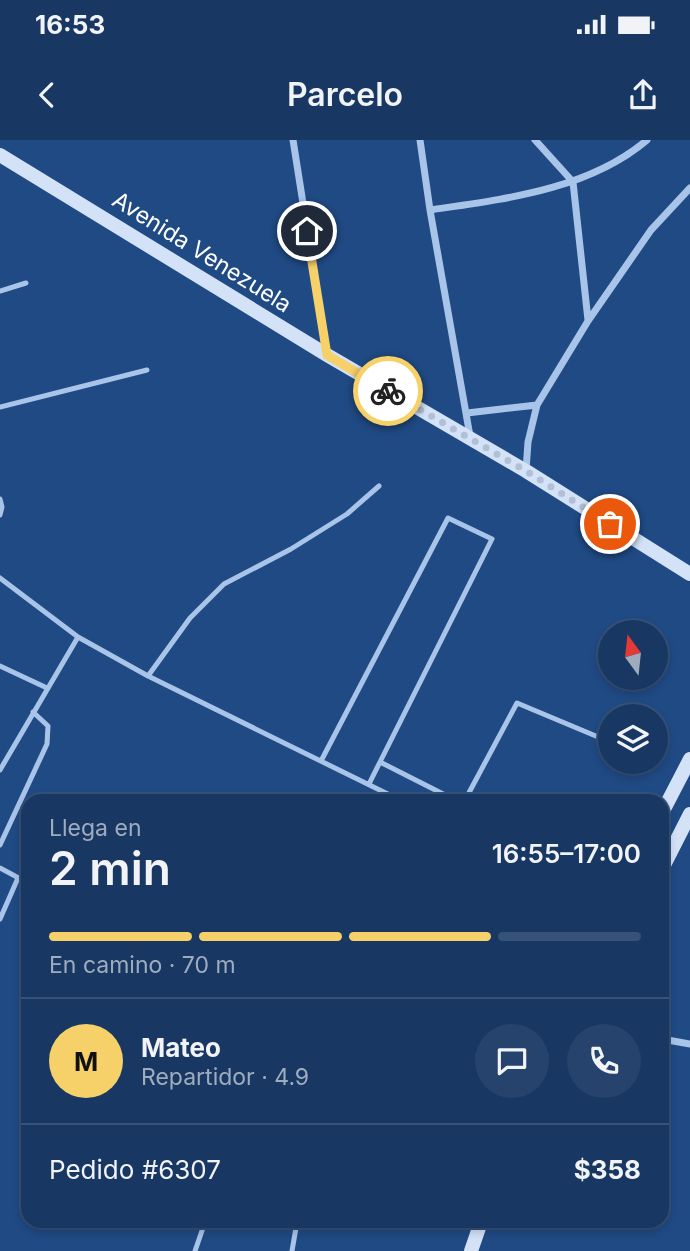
<!DOCTYPE html>
<html lang="es">
<head>
<meta charset="utf-8">
<style>
	:root { --surface:#183863; --page:#25436c; --text:#f1f3f6; --muted:#9facbe; --line:#365278; --accent:#f6d068 }
	body { margin:0; font-family:Inter,sans-serif; background:var(--page); color:var(--text); height:100vh; display:flex; flex-direction:column; font-size:26px; white-space:nowrap }
	* { box-sizing:border-box; margin:0 }
	p { font-size:23px; color:var(--muted) }
	.icon { flex:none; width:38px; height:38px; fill:none; stroke:currentColor; stroke-width:2; stroke-linecap:round; stroke-linejoin:round }
	.map { position:relative; flex:1; overflow:hidden }
	.details { position:absolute; left:21px; top:654px; width:648px; height:434px; display:flex; flex-direction:column; background:var(--surface); border-radius:21px; box-shadow:0 4px 10px #0003,0 0 0 2px var(--line) }
	.details>* { flex:none }
	.needle { width:46px; rotate:345deg }
	.controls { position:absolute; left:598px; top:480px; display:grid; gap:14px }
	.controls a { display:grid; place-items:center; width:70px; height:70px; border-radius:50%; background:var(--surface); box-shadow:0 4px 10px #0003,0 0 0 2px var(--line); font-size:35px }
	.pin { position:absolute; display:grid; place-items:center; width:60px; height:60px; color:#fff; margin:-30px; border:4px solid #fff; border-radius:50%; box-shadow:0 2px 7px #0007 }
	.courier { position:absolute; display:grid; place-items:center; width:70px; height:70px; margin:-35px; border:5px solid #f6d068; border-radius:50%; background:#fff; color:#222; box-shadow:0 2px 9px #0007 }
	.overview em { font-style:normal; font-weight:600 }
	.overview div { display:flex; flex-direction:column-reverse }
	.overview { display:flex; align-items:center; justify-content:space-between; height:119px; padding:0 28px }
	h1 { font-size:46px; font-weight:600; line-height:52px }
	.bar { display:grid; grid-template-columns:repeat(4,1fr); gap:10px 7px; align-content:center; height:84px; padding:0 28px }
	.bar i { height:9px; border-radius:5px; background:var(--line) }
	.bar .on { background:var(--accent) }
	.bar p { grid-column:span 4 }
	.line { display:flex; align-items:center; gap:18px; padding:0 28px; border-top:2px solid var(--line) }
	.line div { flex:1 }
	.round { display:grid; place-items:center; flex:none; width:74px; height:74px; border-radius:37px; background:var(--page) }
	.status { display:flex; justify-content:space-between; align-items:center; height:49px; padding:0 35px; background:var(--surface); direction:ltr }
	.status svg { height:19px; fill:currentColor }
	header { display:flex; justify-content:space-between; align-items:center; height:91px; padding:0 28px; background:var(--surface); font-size:32px; font-weight:600 }
	.map>svg:first-child { display:block }
	.lines { fill:none; stroke-linecap:round; stroke-linejoin:round }
	.lane { stroke:#a8c4e9; stroke-width:5 }
	.street { stroke:#a8c4e9; stroke-width:7 }
	.secondary { stroke:#d3e2f7; stroke-width:14 }
	.done { stroke:#b1c0d4; stroke-width:7; stroke-dasharray:0 12.6 }
	.route { stroke:#f6d068; stroke-width:9 }
	.labels { text-anchor:middle; stroke-width:5; stroke-linejoin:round; paint-order:stroke }
	.street-label { font-size:23px; fill:#fff; stroke:#204a84 }
</style>
</head>
<body>
<div class="status"><b>16:53</b><svg viewBox="0 0 49 12"><path d="M0 12V9h3v3zM5 12V6h3v6zM10 12V3h3v9zM15 12V0h3v12zM26 1h20v11H26zM47 4h2v5h-2z"/></svg></div>
<header><svg class="icon" aria-label="back" viewBox="0 0 24 24"><path d="M15 5l-7 7 7 7"/></svg>Parcelo<svg class="icon" aria-label="share" viewBox="0 0 24 24"><path d="M12 15V3M7 8l5-5 5 5M5 13v7h14v-7"/></svg></header>
<div class="map">
<svg width="690" height="1111" viewBox="0 0 690 1111">
	<rect width="100%" height="100%" fill="#204a84"/>
	<g class="lines">
		<!-- lane -->
		<path class="lane" d="M0,151L26,143
			M0,267L147,230
			M0,359L2,367L0,375
			M0,438L78,497L148,536L404,662
			M0,526L47,548
			M148,536L190,478L224,444L291,409L347,374L379,346
			M321,621L448,378L492,399L380,622L459,662
			M0,630L78,497
			M369,644L380,622
			M464,662L517,563L603,599
			M0,705L47,604L48,586L33,572
			M0,728L28,743
			M0,779L18,738
			M195,1111L205,1082
			M292,1111L297,1082"/>
		<!-- street -->
		<path class="street" d="M293,0L327,215
			M420,0L430,70L470,296
			M535,0L573,42
			M573,42L588,180
			M430,70C504,59 588,50 647,0
			M467,273L537,265
			M526,330L528,302L537,265L588,181L651,90L690,48
			M662,899L690,904"/>
		<!-- secondary -->
		<path class="secondary" d="M0,15L327,215L526,331L690,434
			M662,673L690,619
			M662,729L690,674
			M471,1111L481,1082"/>
	</g>
	<g class="lines">
		<!-- done -->
		<path class="done" d="M388,251L526,331L610,384"/>
		<!-- route -->
		<path class="route" d="M307,91L327,215L388,251"/>
	</g>
	<g class="labels">
		<!-- street labels -->
		<g class="street-label">
			<text transform="translate(202 112) rotate(32)" y="8">Avenida Venezuela</text>
		</g>
	</g>
</svg>
<div class="controls">
<a><svg class="needle" viewBox="-14 -14 28 28"><path d="M0-13l5 13h-10z" fill="#e53935"/><path d="M0 13l5-13h-10z" fill="#9facbe"/></svg></a>
<a><svg class="icon" aria-label="layers" viewBox="0 0 24 24"><path d="M12 4l9 5-9 5-9-5zM3 14l9 5 9-5"/></svg></a>
</div>
<div class="pin" style="left:610px;top:384px;background:#ea580c"><svg class="icon" aria-label="bag" viewBox="0 0 24 24"><path d="M5 8h14l-1 12H6zM9 8a3 3 0 0 1 6 0"/></svg></div>
<div class="pin" style="left:307px;top:91px;background:#1f2937"><svg class="icon" aria-label="home" viewBox="0 0 24 24"><path d="M3 11l9-7 9 7M6 9v11h12V9"/></svg></div>
<div class="courier" style="left:388px;top:251px"><svg class="icon" aria-label="bike" viewBox="0 0 24 24"><circle cx="6" cy="16" r="4"/><circle cx="18" cy="16" r="4"/><path d="M6 16l4-8h5l3 8M10 8l3 8H6M13 5h3"/></svg></div>
<section class="details">
<div class="overview"><div><h1>2 min</h1><p>Llega en</p></div><em>16:55–17:00</em></div>
<div class="bar"><i class="on"></i><i class="on"></i><i class="on"></i><i></i><p>En camino · 70 m</p></div>
<div class="line" style="height:126px"><b class="round" style="background:var(--accent);color:#111">M</b><div><b>Mateo</b><p>Repartidor · 4.9</p></div><a class="round"><svg class="icon" aria-label="chat" viewBox="0 0 24 24"><path d="M4 5h16v11H9l-5 4z"/></svg></a><a class="round"><svg class="icon" aria-label="phone" viewBox="0 0 24 24"><path d="M5 4h4l2 5-3 2q2 4 5 5l2-3 5 2v4C11 20 4 13 5 4z"/></svg></a></div>
<div class="line" style="height:91px"><div>Pedido #6307</div><b>$358</b></div>
</section>
</div>
</body>
</html>
